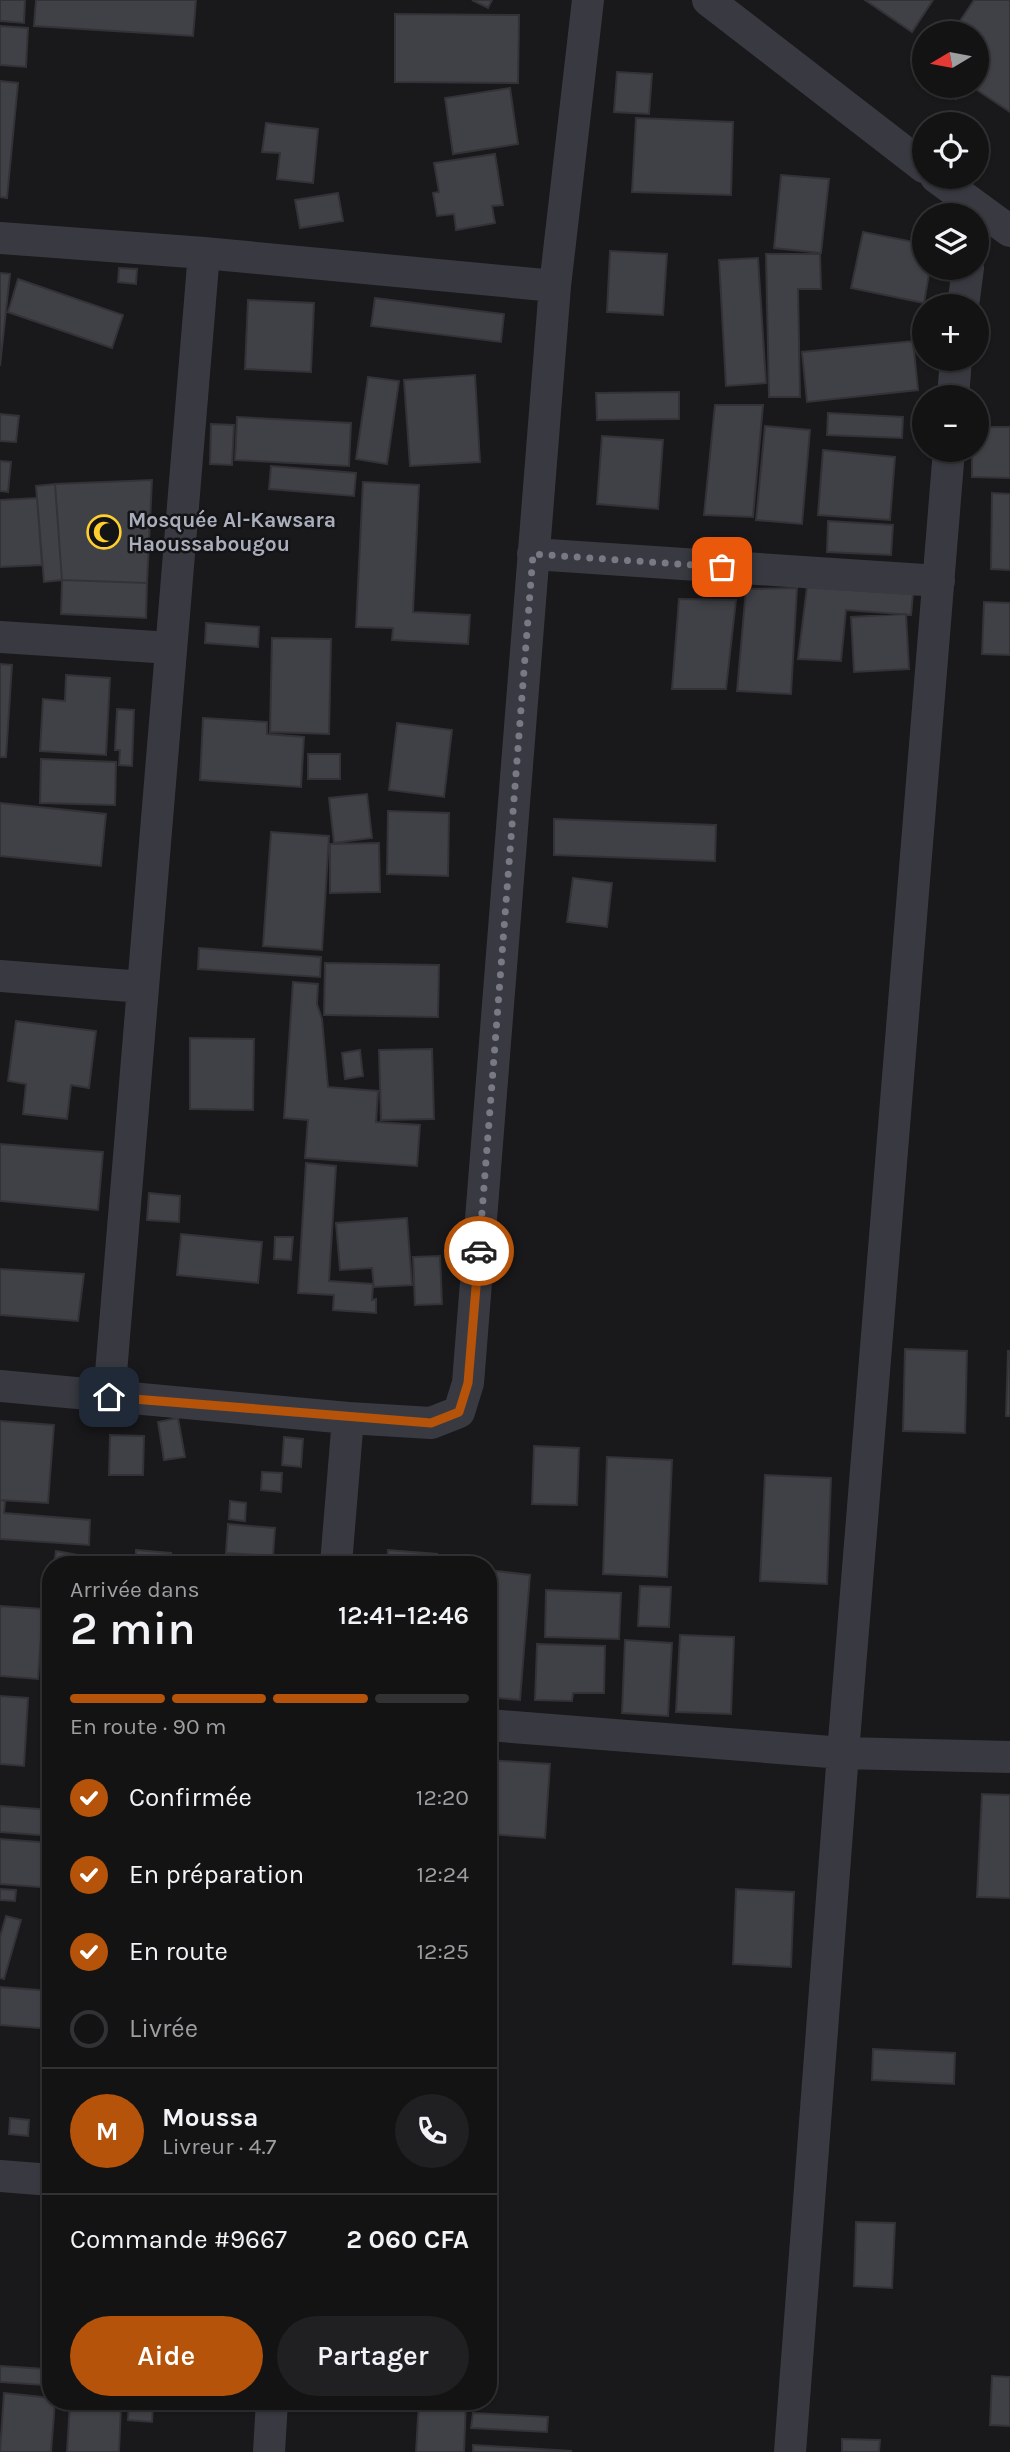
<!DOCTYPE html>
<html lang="fr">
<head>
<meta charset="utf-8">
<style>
	:root { --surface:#131314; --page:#202022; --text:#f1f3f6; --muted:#9d9ea0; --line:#323234; --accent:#b45309 }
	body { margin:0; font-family:Karla,sans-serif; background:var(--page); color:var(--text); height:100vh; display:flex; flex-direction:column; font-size:26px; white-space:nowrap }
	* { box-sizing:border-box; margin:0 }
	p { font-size:23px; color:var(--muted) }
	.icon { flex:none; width:38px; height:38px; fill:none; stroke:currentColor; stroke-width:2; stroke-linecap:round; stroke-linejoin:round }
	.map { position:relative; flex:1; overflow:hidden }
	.details { position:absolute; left:42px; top:1556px; width:455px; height:854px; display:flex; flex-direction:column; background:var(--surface); border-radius:28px; box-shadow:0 2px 5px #0004,0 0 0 2px var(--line) }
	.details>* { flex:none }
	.needle { width:46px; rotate:260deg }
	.controls { position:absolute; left:912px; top:21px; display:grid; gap:14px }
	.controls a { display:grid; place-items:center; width:77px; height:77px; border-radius:50%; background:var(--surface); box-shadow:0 2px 5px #0004,0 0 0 2px var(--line); font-size:35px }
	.pin { position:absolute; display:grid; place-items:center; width:60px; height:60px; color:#fff; margin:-30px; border-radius:14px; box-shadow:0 4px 10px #0006 }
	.courier { position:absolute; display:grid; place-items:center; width:70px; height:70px; margin:-35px; border:5px solid #b45309; border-radius:50%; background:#fff; color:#222; box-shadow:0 2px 9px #0007 }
	.overview em { font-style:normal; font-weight:600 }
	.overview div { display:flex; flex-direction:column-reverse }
	.overview { display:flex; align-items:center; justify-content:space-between; height:119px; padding:0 28px }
	h1 { font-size:46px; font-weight:600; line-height:52px }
	.bar { display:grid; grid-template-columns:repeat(4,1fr); gap:10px 7px; align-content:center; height:84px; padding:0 28px }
	.bar i { height:9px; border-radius:5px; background:var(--line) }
	.bar .selected { background:var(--accent) }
	.bar p { grid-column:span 4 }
	.line { display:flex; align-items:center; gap:18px; padding:0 28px; border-top:2px solid var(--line) }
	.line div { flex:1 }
	.round { display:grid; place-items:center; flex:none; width:74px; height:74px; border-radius:37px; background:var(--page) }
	ol { padding:0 28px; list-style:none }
	li { display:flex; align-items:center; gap:21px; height:77px }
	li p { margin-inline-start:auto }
	li .icon { padding:7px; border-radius:50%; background:var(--accent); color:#fff; stroke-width:4 }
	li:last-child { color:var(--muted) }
	li i { width:38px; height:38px; border:4px solid var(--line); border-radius:50% }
	.primary-button { display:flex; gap:14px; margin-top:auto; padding:14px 28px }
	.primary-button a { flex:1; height:80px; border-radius:42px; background:var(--accent); color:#fff; font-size:28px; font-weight:600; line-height:80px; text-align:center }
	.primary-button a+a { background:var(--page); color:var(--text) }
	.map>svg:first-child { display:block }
	.building { fill:#404146; stroke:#333237; stroke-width:2 }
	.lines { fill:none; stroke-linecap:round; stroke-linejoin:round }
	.street { stroke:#393a41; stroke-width:32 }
	.done { stroke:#777984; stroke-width:7; stroke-dasharray:0 12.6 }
	.route { stroke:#b45309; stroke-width:9 }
	.labels { text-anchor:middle; stroke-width:5; stroke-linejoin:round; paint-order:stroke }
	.poi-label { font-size:21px; font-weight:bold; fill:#aaadbc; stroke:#141416; text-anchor:start }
</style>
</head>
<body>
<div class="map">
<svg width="1010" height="2452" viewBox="0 0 1010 2452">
	<rect width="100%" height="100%" fill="#19191b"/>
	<!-- building -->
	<path class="building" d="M0,0H25L24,23L0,21Z
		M36,0H196L193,36L34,26Z
		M472,0H492L488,8Z
		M865,0H933L912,32Z
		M974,0H1010V112L971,86H976V33H952Z
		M395,14L519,15L518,83L395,82Z
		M0,26L28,28L26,67L0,65Z
		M617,72L652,74L649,114L614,112Z
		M0,81L18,83L7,198L0,197Z
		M938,86H965L956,99Z
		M510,88L518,144L453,154L445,98Z
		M636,118L733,122L731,195L632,192Z
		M266,123L318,129L313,183L277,179L280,153L262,152Z
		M495,154L503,205L492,206L495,223L456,230L454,214L437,216L433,193L439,192L434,163Z
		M781,175L829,179L821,253L774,248Z
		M338,193L343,221L300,228L295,200Z
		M863,232L924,244V268H930L924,303L851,288Z
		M610,251L667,254L663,315L607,312Z
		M766,254H820L821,289H798L800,397H769Z
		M758,258L766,383L726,386L719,260Z
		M119,268L137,269L136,284L118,282Z
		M0,273L10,274L0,366Z
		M18,279L123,315L112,348L8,312Z
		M375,298L504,314L501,342L371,326Z
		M248,300L314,303L311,372L245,369Z
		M913,341L918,390L807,402L802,352Z
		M475,375L480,462L410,466L404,380Z
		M368,377L399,381L387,464L356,459Z
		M679,392V419L597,420L596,393Z
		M715,405H763L753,517L704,515Z
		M828,413L903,417L902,438L827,435Z
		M0,414L19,416L16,442L0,441Z
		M237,417L351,423L349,466L235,460Z
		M211,424L234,425L232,465L210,464Z
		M765,426L810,430L802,524L756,520Z
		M976,427H1010V478L972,477V450H976Z
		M602,436L663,440L658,509L597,504Z
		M823,450L895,457L890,520L818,515Z
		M0,461L11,462L8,492L0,491Z
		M271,466L356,473L354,496L269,489Z
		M152,480L147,583L62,580L55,484Z
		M363,482L419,485L413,612L470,615L468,644L392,640L393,628L356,627Z
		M55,484L62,580L44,582L36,486Z
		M992,493L1010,494V570L991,569Z
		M37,498L42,565L0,567V500Z
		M828,521L893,525L891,555L827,552Z
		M62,580L147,583L146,618L61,614Z
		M807,587L913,594L911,615L846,610L841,661L798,659Z
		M797,588L791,694L737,691L746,589Z
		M679,599L736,600L726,689H672Z
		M984,602L1010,603V655L982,654Z
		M906,614L909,669L854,672L851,617Z
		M206,623L259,627L258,647L205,643Z
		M272,638L331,639L329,734L270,732Z
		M0,664L12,665L6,757H0Z
		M66,675L110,678L106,755L40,751L43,699L65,701Z
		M117,709L134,710L132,766L119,765L120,750H115Z
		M203,718L267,722V734L304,737L301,787L200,780Z
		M397,723L452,730L444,797L389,790Z
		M308,754H340V779H308Z
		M41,759L116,762L115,805L40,803Z
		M367,794L372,838L334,843L329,798Z
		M0,803L106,814L101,866L0,856Z
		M388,811L449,813L448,876L387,874Z
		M554,819L716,825L715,861L554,855Z
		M271,832L329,836L322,950L263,946Z
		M379,843L380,892L330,893V844Z
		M573,878L612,883L607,927L567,922Z
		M199,948L321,957L320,977L198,969Z
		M325,963L439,965L438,1017L324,1015Z
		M293,982L318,984L317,1004L322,1019L328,1087L378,1091L376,1122L420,1125L417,1166L305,1158L308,1120L284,1118Z
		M16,1021L96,1031L89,1088L71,1085L67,1119L23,1114L26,1084L8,1081Z
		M190,1038L254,1039L253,1110L190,1109Z
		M432,1049L434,1119L381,1120L379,1050Z
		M360,1050L363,1076L345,1079L342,1053Z
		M0,1144L103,1152L98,1210L0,1201Z
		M306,1163L336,1166L329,1281L373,1284L372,1300L376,1299V1313L333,1310L334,1295L298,1293Z
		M149,1193L180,1196L179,1222L147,1220Z
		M407,1218L412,1285L374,1287L372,1268L340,1270L336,1223Z
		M181,1234L262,1242L258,1283L177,1275Z
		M275,1237H293L291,1260L274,1259Z
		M440,1256L442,1304L415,1305L413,1257Z
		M0,1269L84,1274L78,1321L0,1315Z
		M905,1349L967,1351L965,1433L903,1431Z
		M1008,1351H1010V1416H1006Z
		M178,1418L185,1457L164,1460L158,1422Z
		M0,1421L54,1425L48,1503L0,1500Z
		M110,1435L144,1436L143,1475H109Z
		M284,1437L303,1439L301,1467L282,1465Z
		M534,1446L579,1448L577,1505L532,1504Z
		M607,1457L672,1460L667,1577L603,1574Z
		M262,1472L282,1473L281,1492L261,1490Z
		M765,1475L831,1478L827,1584L760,1581Z
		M0,1500L5,1501L4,1513L90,1520L89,1545L0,1539Z
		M230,1501L246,1503L245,1521L229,1519Z
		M228,1524L275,1528L273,1556L226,1553Z
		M136,1550L171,1553L170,1564H135Z
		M388,1550L437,1554L436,1564H387Z
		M56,1551L78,1555L77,1564H54Z
		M442,1555L460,1556V1564H442Z
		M177,1556L226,1559V1564H176Z
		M488,1570L530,1575L520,1700L488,1697Z
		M640,1586L671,1587L669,1627L638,1626Z
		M546,1590L621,1593L619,1639L545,1637Z
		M0,1606L43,1609L38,1679L0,1676Z
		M680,1635L734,1637L731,1714L676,1712Z
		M625,1640L672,1643L668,1716L622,1713Z
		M537,1644L605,1646L604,1693H573L572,1701L535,1700Z
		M0,1696L28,1698L24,1766L0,1764Z
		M488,1760L550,1764L545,1838L488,1834Z
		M982,1794L1010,1795V1898L977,1897Z
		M0,1806L51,1810V1836L0,1832Z
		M0,1839L51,1843V1888L0,1884Z
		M0,1889L16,1890L15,1901L0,1900Z
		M736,1889L794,1892L791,1967L733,1964Z
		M6,1916L21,1920L4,1979L0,1978V1937Z
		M0,1987L51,1991V2029L0,2025Z
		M873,2049L955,2053L954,2084L872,2080Z
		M10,2118L29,2120L28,2136L9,2134Z
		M856,2222L895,2223L892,2288L854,2286Z
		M0,2366L45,2369L43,2385L0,2382Z
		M992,2376L1010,2377V2426L990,2425Z
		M4,2393L51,2398V2401H55L51,2452H0Z
		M129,2401L153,2402L152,2422L128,2420Z
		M419,2401H466L464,2452H416Z
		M70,2403L121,2406L119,2452H67Z
		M473,2413L548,2417L547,2432L471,2428Z
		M842,2439L880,2440L879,2452H842Z
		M473,2445L572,2451L473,2452Z"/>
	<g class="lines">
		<!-- street -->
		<path class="street" d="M708,0L924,167
			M936,177L1010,231
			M0,238L204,253L555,286
			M963,306L968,268
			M953,397L956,359
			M533,554L939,581
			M0,637L171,648
			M0,976L143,987
			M0,1386L348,1418
			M109,1397L204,253
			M336,1564L348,1418L431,1423L459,1412L468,1383L555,286L588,0
			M488,1725L843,1753L1010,1757
			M0,2176L51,2180
			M269,2452L272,2401
			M790,2452L843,1753L949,450"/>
	</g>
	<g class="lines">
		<!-- done -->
		<path class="done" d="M479,1251L533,554L722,567"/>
		<!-- route -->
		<path class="route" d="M109,1397L431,1423L459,1412L468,1383L479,1251"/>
	</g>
	<!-- icons -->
	<defs>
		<symbol id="mosque-ring" viewBox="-11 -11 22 22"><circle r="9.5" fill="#141416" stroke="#ffd02d" stroke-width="1.5"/><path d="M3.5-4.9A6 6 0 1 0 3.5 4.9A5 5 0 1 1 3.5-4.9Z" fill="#ffd02d"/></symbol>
	</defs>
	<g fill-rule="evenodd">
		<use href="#mosque-ring" x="85" y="513" width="38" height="38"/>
	</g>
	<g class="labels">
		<!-- poi labels -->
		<g class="poi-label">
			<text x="128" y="527">Mosquée Al-Kawsara<tspan x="128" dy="24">Haoussabougou</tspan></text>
		</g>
	</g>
</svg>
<div class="controls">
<a><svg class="needle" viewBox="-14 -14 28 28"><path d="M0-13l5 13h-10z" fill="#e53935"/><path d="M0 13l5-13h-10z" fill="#9d9ea0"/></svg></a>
<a><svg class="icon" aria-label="locate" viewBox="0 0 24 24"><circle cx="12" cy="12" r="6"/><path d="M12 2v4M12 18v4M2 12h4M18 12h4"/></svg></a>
<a><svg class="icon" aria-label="layers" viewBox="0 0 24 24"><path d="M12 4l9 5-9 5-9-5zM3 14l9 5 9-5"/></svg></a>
<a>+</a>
<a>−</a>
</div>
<div class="pin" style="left:722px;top:567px;background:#ea580c"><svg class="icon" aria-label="bag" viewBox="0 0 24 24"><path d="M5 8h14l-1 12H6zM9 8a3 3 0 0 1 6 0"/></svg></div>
<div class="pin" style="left:109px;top:1397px;background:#1f2937"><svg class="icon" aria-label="home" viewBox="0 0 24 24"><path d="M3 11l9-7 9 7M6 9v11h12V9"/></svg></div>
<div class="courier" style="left:479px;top:1251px"><svg class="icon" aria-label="car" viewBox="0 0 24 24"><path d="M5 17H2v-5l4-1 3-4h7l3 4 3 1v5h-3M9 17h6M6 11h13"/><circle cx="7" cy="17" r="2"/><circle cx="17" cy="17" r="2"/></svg></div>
<section class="details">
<div class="overview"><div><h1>2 min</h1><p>Arrivée dans</p></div><em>12:41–12:46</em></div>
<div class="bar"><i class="selected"></i><i class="selected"></i><i class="selected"></i><i></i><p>En route · 90 m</p></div>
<ol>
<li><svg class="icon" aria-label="check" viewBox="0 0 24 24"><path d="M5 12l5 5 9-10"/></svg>Confirmée<p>12:20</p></li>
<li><svg class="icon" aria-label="check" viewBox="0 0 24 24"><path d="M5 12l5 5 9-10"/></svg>En préparation<p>12:24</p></li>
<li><svg class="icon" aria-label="check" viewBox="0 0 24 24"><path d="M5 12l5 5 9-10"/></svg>En route<p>12:25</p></li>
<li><i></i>Livrée</li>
</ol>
<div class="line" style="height:126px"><b class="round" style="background:var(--accent);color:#fff">M</b><div><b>Moussa</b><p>Livreur · 4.7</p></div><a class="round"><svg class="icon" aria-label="phone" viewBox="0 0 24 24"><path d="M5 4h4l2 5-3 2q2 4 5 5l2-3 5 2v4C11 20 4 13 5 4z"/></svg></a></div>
<div class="line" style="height:91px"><div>Commande #9667</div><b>2 060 CFA</b></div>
<div class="primary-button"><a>Aide</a><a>Partager</a></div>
</section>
</div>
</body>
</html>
